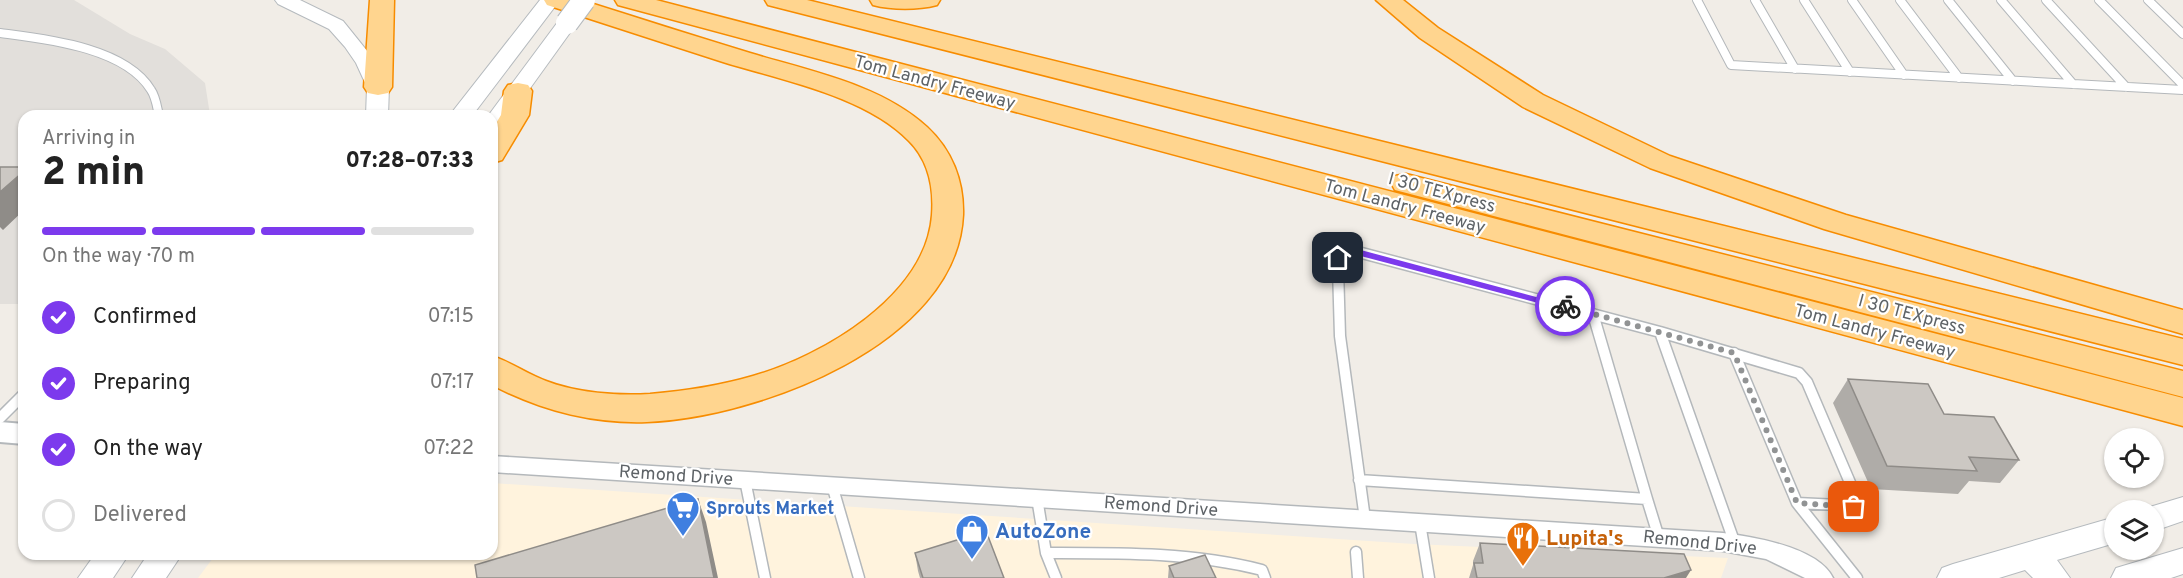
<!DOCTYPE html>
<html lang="en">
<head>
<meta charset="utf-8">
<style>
	:root { --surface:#fff; --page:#f6f6f6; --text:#222; --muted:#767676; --line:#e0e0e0; --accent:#7c3aed }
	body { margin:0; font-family:Overpass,sans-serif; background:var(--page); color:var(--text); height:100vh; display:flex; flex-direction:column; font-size:22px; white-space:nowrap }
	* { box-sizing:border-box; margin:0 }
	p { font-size:20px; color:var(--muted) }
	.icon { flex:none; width:33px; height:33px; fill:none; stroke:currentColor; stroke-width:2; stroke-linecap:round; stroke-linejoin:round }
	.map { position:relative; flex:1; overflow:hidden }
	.sheet { position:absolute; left:18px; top:110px; width:480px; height:450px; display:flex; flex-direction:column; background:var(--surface); border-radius:18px; box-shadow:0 2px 4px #0004 }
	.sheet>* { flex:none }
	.fabs { position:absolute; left:2104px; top:428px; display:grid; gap:12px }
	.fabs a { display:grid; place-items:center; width:60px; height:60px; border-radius:50%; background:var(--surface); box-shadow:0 2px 4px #0004; font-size:30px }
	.pin { position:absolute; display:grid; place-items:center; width:51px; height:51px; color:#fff; margin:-26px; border-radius:12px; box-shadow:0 3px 9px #0006 }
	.courier { position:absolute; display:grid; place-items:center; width:60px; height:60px; margin:-30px; border:4px solid #7c3aed; border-radius:50%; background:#fff; color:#222; box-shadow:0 2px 8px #0007 }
	.summary em { font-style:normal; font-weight:800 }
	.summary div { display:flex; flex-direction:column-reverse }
	.summary { display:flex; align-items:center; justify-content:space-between; height:102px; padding:0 24px }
	h1 { font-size:39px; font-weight:800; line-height:45px }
	.bar { display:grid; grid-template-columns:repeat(4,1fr); gap:9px 6px; align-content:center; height:72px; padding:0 24px }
	.bar i { height:8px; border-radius:4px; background:var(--line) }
	.bar .current { background:var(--accent) }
	.bar p { grid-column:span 4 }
	ol { padding:0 24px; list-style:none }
	li { display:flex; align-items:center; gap:18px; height:66px }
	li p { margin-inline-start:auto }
	li .icon { padding:6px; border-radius:50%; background:var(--accent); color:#fff; stroke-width:4 }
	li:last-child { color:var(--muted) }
	li i { width:33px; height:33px; border:3px solid var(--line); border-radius:50% }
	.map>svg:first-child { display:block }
	.commercial { fill:#fff3dd }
	.industrial { fill:#e2dfdb }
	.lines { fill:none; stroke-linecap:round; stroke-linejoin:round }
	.service-far1-casing { stroke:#b4b8bb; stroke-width:10 }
	.service-casing { stroke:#b4b8bb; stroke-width:13 }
	.minor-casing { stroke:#b4b8bb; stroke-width:3 }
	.tertiary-casing { stroke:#b4b8bb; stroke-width:4 }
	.secondary-casing { stroke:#b5babe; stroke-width:2 }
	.motorway-casing { stroke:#f78c00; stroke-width:3 }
	.service-far1 { stroke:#fff; stroke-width:8 }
	.service { stroke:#fff; stroke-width:10 }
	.minor { fill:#fff; fill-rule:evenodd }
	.tertiary { fill:#fff; fill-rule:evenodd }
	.secondary { fill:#fff; fill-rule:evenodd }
	.motorway { fill:#ffd58f; fill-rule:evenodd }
	.secondary-bridge-casing { stroke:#b5babe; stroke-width:24; stroke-linecap:butt }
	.secondary-bridge { stroke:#fff; stroke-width:22 }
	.wall { fill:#afaca8 }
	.shaded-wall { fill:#8f8c88 }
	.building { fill:#ccc8c3; stroke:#8f8c88; stroke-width:1.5 }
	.route { fill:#7c3aed }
	.done { stroke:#919394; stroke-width:6; stroke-dasharray:0 10.8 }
	.labels { text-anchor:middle; stroke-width:4.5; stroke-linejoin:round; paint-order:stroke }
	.street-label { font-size:18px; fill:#5e6367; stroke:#fff }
	.shop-label { font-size:18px; font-weight:bold; fill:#366cbe; stroke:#fff; text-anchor:start }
	.near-shop-label { font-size:21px; font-weight:bold; fill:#366cbe; stroke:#fff; text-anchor:start }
	.near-food-label { font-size:21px; font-weight:bold; fill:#c56008; stroke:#fff; text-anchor:start }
</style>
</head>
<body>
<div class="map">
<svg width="2183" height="578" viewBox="0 0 2183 578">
	<rect width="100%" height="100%" fill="#f1ede7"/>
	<!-- commercial -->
	<path class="commercial" d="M492,483L1414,544L1728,558L1721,578H198L216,554H492Z"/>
	<!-- industrial -->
	<path class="industrial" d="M0,0H74L130,34L165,49L205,83L210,115L24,116V304H0Z"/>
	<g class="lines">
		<defs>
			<path id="service-far1" d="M1697,0L1731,65L2183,90
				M1755,0L1795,69
				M1804,0L1850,72
				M1852,0L1904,75
				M1900,0L1959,78
				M1948,0L2013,81
				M2001,0L2073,84
				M2046,0L2126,87
				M2099,0L2183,85
				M2148,0L2183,34
				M0,33C45,39 125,47 151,90C156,97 157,107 159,116
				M1341,254L1342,251L1364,254"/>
			<path id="service" d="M1342,252L1338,268L1340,336L1365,519
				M1358,252L1660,332L1735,544
				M1593,314L1647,499
				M1660,332L1799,373L1807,382L1860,506L1797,503
				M1734,353L1797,503L1857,578
				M0,418L24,394
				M745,480L765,578
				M1359,480L1647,499L1659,538
				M832,485L859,578
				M1037,498L1046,553L1056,578
				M1420,523L1429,578
				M1356,552L1358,578
				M1046,553C1119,553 1191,552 1262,570L1265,578"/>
			<path id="minor" d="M492,456L1723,533C1754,537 1818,547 1833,578H1805L1766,559L1723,551L492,472Z"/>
			<path id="tertiary" d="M0,422L24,424V444L0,442Z"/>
			<path id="secondary" d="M275,0H300L343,21L376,62L389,87L388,116H366L367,87L356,63L345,47L329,29L278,4Z
				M540,0H560L472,116H449Z
				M567,17L574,19L577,23L500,130L492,132V116H488L560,19Z
				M2183,497V521L2154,531V510L2143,509Z
				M2115,517V543L2057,560L2070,578H2033L2025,570L1999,578H1937L1942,568L1953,564Z
				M2183,548V574L2171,578H2111L2116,568Z
				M95,554H129L113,578H78Z
				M148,554H182L166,578H132Z"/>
			<path id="motorway" d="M370,0H394L392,87L388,93L378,95L368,93L364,87Z
				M544,0H581C638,18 694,36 750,53C809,71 880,84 927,127C952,150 964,181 963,215C957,345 755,418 647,422C592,424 540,410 492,385V356C511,362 527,374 546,381C577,393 617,396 650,394C685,391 719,386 753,376C823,356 926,296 932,215C934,188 929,161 909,141C866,96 781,80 723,62C664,43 606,24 547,5Z
				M615,0H656L2183,398V426L618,5Z
				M765,0H807L2183,339V365L768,5Z
				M870,0H940L937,5C918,10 892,10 873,5Z
				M1376,0H1403L1438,28L1543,95L1670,156L1846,215L2183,310V334L1824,229L1650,168L1523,107L1420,38Z
				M518,83L528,85L532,91L529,115L502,160L492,163V130L501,115L504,91L508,85Z
				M1406,174L2183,371V397L1395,190L1391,183L1395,176Z"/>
		</defs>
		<!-- service-far1 casing -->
		<use href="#service-far1" class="service-far1-casing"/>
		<!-- service casing -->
		<use href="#service" class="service-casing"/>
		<!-- minor casing -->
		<use href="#minor" class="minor-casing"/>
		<!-- tertiary casing -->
		<use href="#tertiary" class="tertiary-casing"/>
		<!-- secondary casing -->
		<use href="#secondary" class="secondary-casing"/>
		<!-- motorway casing -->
		<use href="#motorway" class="motorway-casing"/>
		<!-- service-far1 -->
		<use href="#service-far1" class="service-far1"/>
		<!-- service -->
		<use href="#service" class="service"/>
		<!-- minor -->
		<use href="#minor" class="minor"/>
		<!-- tertiary -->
		<use href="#tertiary" class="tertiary"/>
		<!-- secondary -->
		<use href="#secondary" class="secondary"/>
		<!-- motorway -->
		<use href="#motorway" class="motorway"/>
		<defs>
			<path id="secondary-bridge" d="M567,23L584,0"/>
		</defs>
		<!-- secondary-bridge casing -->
		<use href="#secondary-bridge" class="secondary-bridge-casing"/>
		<!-- secondary-bridge -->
		<use href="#secondary-bridge" class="secondary-bridge"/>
	</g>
	<!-- wall -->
	<path class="wall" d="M1848,379L1944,414L2019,460L2000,483L1969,481L1958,494L1871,489L1833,403Z
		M1480,543L1686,578H1469L1473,565V561Z
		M915,553L1004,578H920L918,571Z
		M1169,566L1216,578H1168Z"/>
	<!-- shaded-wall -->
	<path class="shaded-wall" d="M24,171V210L3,230L0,227V192Z
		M698,499L706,522L718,578H714Z
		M1691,570L1686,578H1664Z"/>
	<!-- building -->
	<path class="building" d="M0,167H24V171L0,192Z
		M1848,379L1928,384L1944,414L1994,417L2019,460L1969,457L1977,471L1887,466Z
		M698,499L714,578H477L475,565Z
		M986,531L1004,578H923L915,553Z
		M1480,543L1684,554L1691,570L1664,578H1477L1474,563H1483Z
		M1205,555L1216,578H1174L1169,566Z"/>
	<!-- route -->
	<path class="route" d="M1339,249H1357L1570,306L1565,310L1357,255H1345L1341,260H1334L1333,258Z"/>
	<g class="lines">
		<!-- done -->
		<path class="done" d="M1565,306L1734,353L1797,503L1854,507"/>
	</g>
	<!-- icons -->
	<defs>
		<symbol id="supermarket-pin" viewBox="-11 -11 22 30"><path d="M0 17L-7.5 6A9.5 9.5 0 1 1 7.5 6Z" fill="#3f7fe0" stroke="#fff"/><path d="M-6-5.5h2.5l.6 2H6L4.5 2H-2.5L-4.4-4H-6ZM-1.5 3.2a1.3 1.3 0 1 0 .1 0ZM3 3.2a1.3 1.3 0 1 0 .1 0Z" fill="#fff"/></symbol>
		<symbol id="shop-pin" viewBox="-11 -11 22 30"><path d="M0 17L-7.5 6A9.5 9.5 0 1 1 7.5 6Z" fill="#3f7fe0" stroke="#fff"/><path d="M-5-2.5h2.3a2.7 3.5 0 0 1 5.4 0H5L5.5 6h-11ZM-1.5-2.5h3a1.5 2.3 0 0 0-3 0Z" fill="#fff"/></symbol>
		<symbol id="restaurant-pin" viewBox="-11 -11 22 30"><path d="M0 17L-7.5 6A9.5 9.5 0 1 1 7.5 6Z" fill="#e8710a" stroke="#fff"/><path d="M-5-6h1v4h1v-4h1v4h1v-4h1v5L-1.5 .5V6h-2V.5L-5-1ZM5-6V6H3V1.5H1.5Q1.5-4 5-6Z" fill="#fff"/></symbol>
	</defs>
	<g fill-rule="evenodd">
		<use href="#supermarket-pin" x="664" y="489" width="38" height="52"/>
		<use href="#shop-pin" x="953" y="512" width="38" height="52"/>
		<use href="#restaurant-pin" x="1504" y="519" width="38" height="52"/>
	</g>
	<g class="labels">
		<!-- street labels -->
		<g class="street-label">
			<text transform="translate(935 82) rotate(15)" y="6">Tom Landry Freeway</text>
			<text transform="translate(1442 192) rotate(15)" y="6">I 30 TEXpress</text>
			<text transform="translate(1405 206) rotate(15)" y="6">Tom Landry Freeway</text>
			<text transform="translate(1912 314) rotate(15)" y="6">I 30 TEXpress</text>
			<text transform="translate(1875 331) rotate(15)" y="6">Tom Landry Freeway</text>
			<text transform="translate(676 475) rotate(4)" y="6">Remond Drive</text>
			<text transform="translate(1161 506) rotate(4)" y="6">Remond Drive</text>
			<text transform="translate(1700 542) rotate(6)" y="6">Remond Drive</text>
		</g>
		<!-- shop labels -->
		<g class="shop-label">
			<text x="706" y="514">Sprouts Market</text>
		</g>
		<!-- near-shop labels -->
		<g class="near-shop-label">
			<text x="995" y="538">AutoZone</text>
		</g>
		<!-- near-food labels -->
		<g class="near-food-label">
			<text x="1546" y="545">Lupita's</text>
		</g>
	</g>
</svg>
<div class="fabs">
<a><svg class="icon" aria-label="locate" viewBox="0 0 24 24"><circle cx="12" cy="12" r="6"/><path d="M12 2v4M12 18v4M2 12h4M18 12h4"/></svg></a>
<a><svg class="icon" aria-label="layers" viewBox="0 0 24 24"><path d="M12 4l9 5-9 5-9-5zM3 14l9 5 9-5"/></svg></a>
</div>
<div class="pin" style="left:1854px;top:507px;background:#ea580c"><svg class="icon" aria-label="bag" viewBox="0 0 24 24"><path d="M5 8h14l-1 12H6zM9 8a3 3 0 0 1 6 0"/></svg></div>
<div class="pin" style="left:1338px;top:258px;background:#1f2937"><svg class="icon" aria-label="home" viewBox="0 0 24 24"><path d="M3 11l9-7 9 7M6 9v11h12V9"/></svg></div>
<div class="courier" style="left:1565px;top:306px"><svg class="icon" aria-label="bike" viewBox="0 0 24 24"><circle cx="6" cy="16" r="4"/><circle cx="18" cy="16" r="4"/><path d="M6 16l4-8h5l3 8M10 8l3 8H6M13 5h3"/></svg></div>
<section class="sheet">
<div class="summary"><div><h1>2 min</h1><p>Arriving in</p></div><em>07:28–07:33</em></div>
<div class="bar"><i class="current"></i><i class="current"></i><i class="current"></i><i></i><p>On the way · 70 m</p></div>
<ol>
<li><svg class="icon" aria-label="check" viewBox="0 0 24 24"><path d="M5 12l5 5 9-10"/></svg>Confirmed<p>07:15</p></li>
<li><svg class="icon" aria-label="check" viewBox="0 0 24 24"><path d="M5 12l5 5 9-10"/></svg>Preparing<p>07:17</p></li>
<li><svg class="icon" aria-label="check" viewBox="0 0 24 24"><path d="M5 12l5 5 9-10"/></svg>On the way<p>07:22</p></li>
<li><i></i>Delivered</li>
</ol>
</section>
</div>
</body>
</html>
